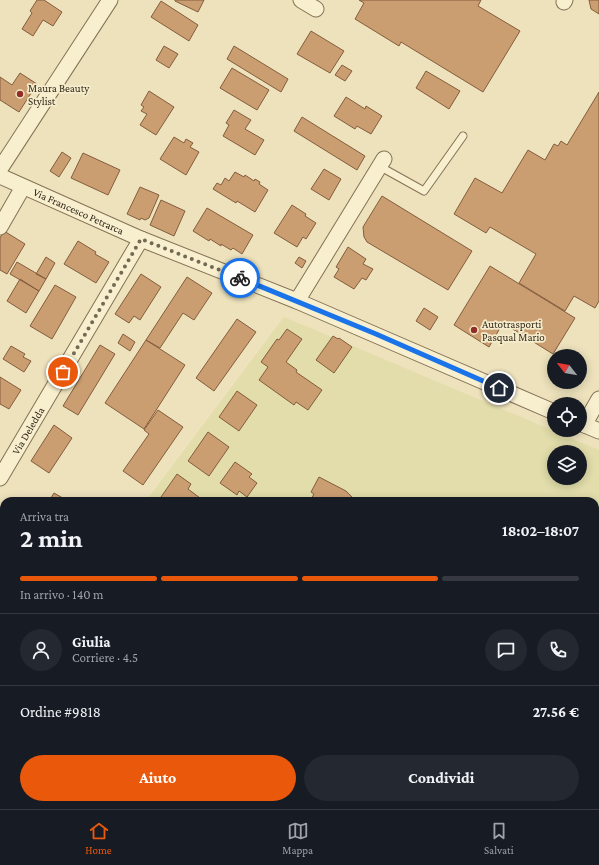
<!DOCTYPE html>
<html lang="it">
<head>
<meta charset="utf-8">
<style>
	:root { --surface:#171b24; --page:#242831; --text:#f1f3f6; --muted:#9ea1a6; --line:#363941; --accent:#ea580c }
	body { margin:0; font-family:"Crimson Pro",serif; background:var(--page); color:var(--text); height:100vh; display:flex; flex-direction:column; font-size:15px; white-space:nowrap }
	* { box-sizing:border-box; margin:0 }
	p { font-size:13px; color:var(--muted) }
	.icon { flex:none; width:22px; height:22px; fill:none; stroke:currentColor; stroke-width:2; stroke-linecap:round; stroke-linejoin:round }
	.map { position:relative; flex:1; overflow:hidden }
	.details { position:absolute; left:0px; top:497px; width:599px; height:312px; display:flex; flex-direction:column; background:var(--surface); border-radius:12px 12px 0 0; box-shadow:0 2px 10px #0003 }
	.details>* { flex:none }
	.needle { width:26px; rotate:301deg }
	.buttons { position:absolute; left:547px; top:349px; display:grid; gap:8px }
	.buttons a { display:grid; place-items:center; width:40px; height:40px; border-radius:50%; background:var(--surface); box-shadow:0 2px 10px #0003; font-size:20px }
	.pin { position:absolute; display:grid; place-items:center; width:34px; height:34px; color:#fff; margin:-17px; border:2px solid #fff; border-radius:50%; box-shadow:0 1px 4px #0007 }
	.courier { position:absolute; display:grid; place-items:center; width:40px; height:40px; margin:-20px; border:3px solid #1a73e8; border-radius:50%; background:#fff; color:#222; box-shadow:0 1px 5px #0007 }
	.head em { font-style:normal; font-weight:700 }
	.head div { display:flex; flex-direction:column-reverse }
	.head { display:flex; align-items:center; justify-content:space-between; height:68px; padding:0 20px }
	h1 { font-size:26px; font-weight:700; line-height:30px }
	.bar { display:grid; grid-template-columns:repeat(4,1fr); gap:6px 4px; align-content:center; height:48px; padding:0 20px }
	.bar i { height:5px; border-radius:3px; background:var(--line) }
	.bar .on { background:var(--accent) }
	.bar p { grid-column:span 4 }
	.line { display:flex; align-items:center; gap:10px; padding:0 20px; border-top:1px solid var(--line) }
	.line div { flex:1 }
	.round { display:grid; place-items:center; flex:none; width:42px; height:42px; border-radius:21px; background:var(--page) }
	.button { display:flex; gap:8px; margin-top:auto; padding:8px 20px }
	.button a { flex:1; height:46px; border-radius:24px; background:var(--accent); color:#fff; font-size:16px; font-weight:700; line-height:46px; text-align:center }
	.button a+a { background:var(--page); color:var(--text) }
	.tabs { display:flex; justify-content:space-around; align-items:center; height:56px; border-top:1px solid var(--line); background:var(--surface); font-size:11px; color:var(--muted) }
	.tabs a { display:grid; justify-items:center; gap:2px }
	.tabs .on { color:var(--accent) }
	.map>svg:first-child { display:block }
	.farmland { fill:#e2ddaa; fill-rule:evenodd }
	.building { fill:#cb9e72; stroke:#835d3c }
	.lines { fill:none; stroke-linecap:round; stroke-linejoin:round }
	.service-casing { stroke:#847256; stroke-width:9 }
	.minor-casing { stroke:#847256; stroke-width:17 }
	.service { stroke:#f8efcf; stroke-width:7 }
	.minor { stroke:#f8efcf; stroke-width:15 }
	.done { stroke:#746953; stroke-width:4; stroke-dasharray:0 7.2 }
	.route { stroke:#1a73e8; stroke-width:5 }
	.poi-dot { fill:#922e27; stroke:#f4eccb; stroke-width:1.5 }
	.labels { text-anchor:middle; stroke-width:3.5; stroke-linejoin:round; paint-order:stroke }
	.poi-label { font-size:11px; fill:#33281b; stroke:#f4eccb; text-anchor:start }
	.street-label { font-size:11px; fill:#33281b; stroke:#f4eccb }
</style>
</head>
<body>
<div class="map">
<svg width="599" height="809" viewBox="0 0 599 809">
	<rect width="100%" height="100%" fill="#ede2bc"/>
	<!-- farmland -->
	<path class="farmland" d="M284,317L599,450V595L595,600V501H146ZM554,452H580V478H554Z
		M206,805H392L390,809H203Z
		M510,805H554L557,809H515Z"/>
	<!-- building -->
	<path class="building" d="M37,0H44L62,12L53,26L43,20L33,36L22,29L32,13L30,11Z
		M175,0H204L198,12L175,1Z
		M359,0H481L478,6L520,31L483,92L401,42L399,46L355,19L364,3Z
		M589,0H599V14L591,9Z
		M161,1L198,25L189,41L151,17Z
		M311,31L344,51L330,73L297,54Z
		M164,46L178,54L169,68L156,60Z
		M234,46L288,79L281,92L227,59Z
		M342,65L352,71L345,81L335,75Z
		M232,68L269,90L257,110L220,88Z
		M426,71L460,91L449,109L416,88Z
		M20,73L37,84L19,112L0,100V77L12,85Z
		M149,91L174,107L156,135L140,125L147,114L141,111L144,107L141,105Z
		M599,92V301L595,308L574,296L565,311L519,283L536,254L490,227L486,233L454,214L475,178L502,193L528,150L545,160L554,144L558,146L561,141L567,145Z
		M346,97L365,109L366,106L382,116L371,134L357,126L355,129L334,116Z
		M234,110L251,120L245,129L264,140L255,155L223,136L229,125L226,123Z
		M302,117L365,156L357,170L294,131Z
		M174,137L184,143L186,139L193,143L190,147L199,152L186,175L160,159Z
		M62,152L71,158L59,177L50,171Z
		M83,153L120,170L108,195L71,178Z
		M324,169L341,179L329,200L311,189Z
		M235,172L244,177L245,175L254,181L255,179L260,182L259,184L268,190L255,212L237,201L236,203L213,189L217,183L221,185L225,178L229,181Z
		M140,187L159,195L149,218L145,220L141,218L140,220L127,214Z
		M382,196L472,251L448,290L367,242L364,237L363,227Z
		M161,200L185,211L174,236L150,225Z
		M292,205L306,214L305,216L316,223L306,239L303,237L297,247L274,233Z
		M207,208L253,235L242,254L233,248L231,250L221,244V246L210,239L209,241L193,231Z
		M4,231L25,244L7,274L0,270V238Z
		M78,241L96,252L95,254L109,262L96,283L64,264Z
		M348,247L366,259L363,264L373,269L366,280L362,278L354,289L334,277L339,269L336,267Z
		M46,257L55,263L46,279L36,274Z
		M299,257L306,261L302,268L295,263Z
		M17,262L46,279L39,291L10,274Z
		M490,266L575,318L553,354L503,323L489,347L454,325Z
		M141,274L161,287L140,320L134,316L129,323L115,314Z
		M187,277L212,293L194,320L183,313L160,348L146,340Z
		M20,279L39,291L26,313L7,301Z
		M55,285L76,297L52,339L30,326Z
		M424,308L438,317L430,330L416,321Z
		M237,319L256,332L214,391L196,378Z
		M287,329L302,339L286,362L297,370L296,372L322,390L308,410L296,402L294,405L259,380L268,367L261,362L277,339L279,340Z
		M123,334L135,342L130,351L118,343Z
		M333,336L338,339L339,338L352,347L334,373L316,360Z
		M146,340L185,365L144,429L105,403Z
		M100,345L115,354L78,415L63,406Z
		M11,346L25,354L23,357L31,361L24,372L3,359Z
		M0,377L21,390L9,409L0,404Z
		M237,391L257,405L239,431L219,417Z
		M158,410L183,427L143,485L123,471L149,434L144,430Z
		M54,425L72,438L49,473L31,461Z
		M208,432L229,447L209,476L188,461Z
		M235,462L252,474L249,477L257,483L247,497L239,491L237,495L220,483Z
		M177,474L191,484L188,489L204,501H168L161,497Z
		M319,477L346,491L356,501H310L314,494L311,492Z
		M54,493L68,501H49Z
		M4,565V606L0,613V571Z
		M4,639V676L0,682V645Z
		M595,732L599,734V781L595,778Z"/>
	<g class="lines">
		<defs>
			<path id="service" d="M379,166L424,191L463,136"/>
			<g id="minor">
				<path d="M301,0L316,9"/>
				<path d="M564,2L565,0"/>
				<path d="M0,169L110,0"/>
				<path id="s1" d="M0,176L141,239L297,301L554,412"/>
				<path d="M0,227L23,187"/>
				<path d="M297,301L384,159"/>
				<path d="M580,423L599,431"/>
				<path d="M584,425L599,399"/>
				<path id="s2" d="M0,478L141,239"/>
				<path d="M0,783L4,792"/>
				<path d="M10,805L12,809"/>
			</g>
		</defs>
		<!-- service casing -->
		<use href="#service" class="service-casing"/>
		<!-- minor casing -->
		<use href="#minor" class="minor-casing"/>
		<!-- service -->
		<use href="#service" class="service"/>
		<!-- minor -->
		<use href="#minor" class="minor"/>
	</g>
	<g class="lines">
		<!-- done -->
		<path class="done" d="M63,372L141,239L240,278"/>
		<!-- route -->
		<path class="route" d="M240,278L376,334L499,388"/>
	</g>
	<!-- markers -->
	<g class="poi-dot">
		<circle cx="20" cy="94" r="4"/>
		<circle cx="474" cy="330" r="4"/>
	</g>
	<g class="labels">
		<!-- poi labels -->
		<g class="poi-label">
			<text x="28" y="92">Maura Beauty<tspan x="28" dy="13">Stylist</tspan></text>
			<text x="482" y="328">Autotrasporti<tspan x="482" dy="13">Pasqual Mario</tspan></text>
		</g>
		<!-- street labels -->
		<g class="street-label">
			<text dy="4" stroke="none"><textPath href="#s1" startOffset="86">Via Francesco Petrarca</textPath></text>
			<text dy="4" stroke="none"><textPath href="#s2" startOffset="55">Via Deledda</textPath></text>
		</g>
	</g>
</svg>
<div class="buttons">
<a><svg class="needle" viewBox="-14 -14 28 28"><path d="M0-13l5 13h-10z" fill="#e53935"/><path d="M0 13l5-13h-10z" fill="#9ea1a6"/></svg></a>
<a><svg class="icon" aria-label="locate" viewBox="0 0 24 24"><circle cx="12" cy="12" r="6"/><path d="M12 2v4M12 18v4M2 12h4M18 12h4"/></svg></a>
<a><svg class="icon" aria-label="layers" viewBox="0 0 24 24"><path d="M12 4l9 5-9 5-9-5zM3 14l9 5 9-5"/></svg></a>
</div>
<div class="pin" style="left:63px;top:372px;background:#ea580c"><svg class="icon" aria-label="bag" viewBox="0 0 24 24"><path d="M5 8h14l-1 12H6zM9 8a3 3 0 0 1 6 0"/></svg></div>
<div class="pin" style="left:499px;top:388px;background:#1f2937"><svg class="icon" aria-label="home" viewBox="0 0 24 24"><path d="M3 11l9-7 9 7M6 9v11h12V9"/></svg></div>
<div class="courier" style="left:240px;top:278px"><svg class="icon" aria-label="bike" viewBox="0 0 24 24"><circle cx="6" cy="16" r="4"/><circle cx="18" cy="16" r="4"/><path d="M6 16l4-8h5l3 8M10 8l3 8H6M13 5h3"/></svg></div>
<section class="details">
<div class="head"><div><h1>2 min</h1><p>Arriva tra</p></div><em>18:02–18:07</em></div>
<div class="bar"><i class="on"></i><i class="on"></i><i class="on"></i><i></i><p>In arrivo · 140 m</p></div>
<div class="line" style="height:72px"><a class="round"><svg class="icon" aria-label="person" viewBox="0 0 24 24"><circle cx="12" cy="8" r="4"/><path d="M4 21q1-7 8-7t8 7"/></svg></a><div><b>Giulia</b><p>Corriere · 4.5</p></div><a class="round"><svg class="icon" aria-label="chat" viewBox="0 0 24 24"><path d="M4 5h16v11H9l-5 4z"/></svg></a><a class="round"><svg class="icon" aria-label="phone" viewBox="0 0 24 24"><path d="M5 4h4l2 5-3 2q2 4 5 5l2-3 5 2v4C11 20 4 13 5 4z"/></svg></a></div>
<div class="line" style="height:52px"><div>Ordine #9818</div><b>27.56 €</b></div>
<div class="button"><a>Aiuto</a><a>Condividi</a></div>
</section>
</div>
<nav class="tabs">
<a class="on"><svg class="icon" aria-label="home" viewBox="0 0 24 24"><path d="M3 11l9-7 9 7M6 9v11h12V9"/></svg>Home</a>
<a><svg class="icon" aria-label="map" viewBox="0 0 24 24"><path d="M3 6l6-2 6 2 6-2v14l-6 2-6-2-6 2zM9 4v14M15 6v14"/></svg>Mappa</a>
<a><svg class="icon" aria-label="saved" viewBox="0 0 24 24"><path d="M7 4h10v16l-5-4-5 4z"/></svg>Salvati</a>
</nav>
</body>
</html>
